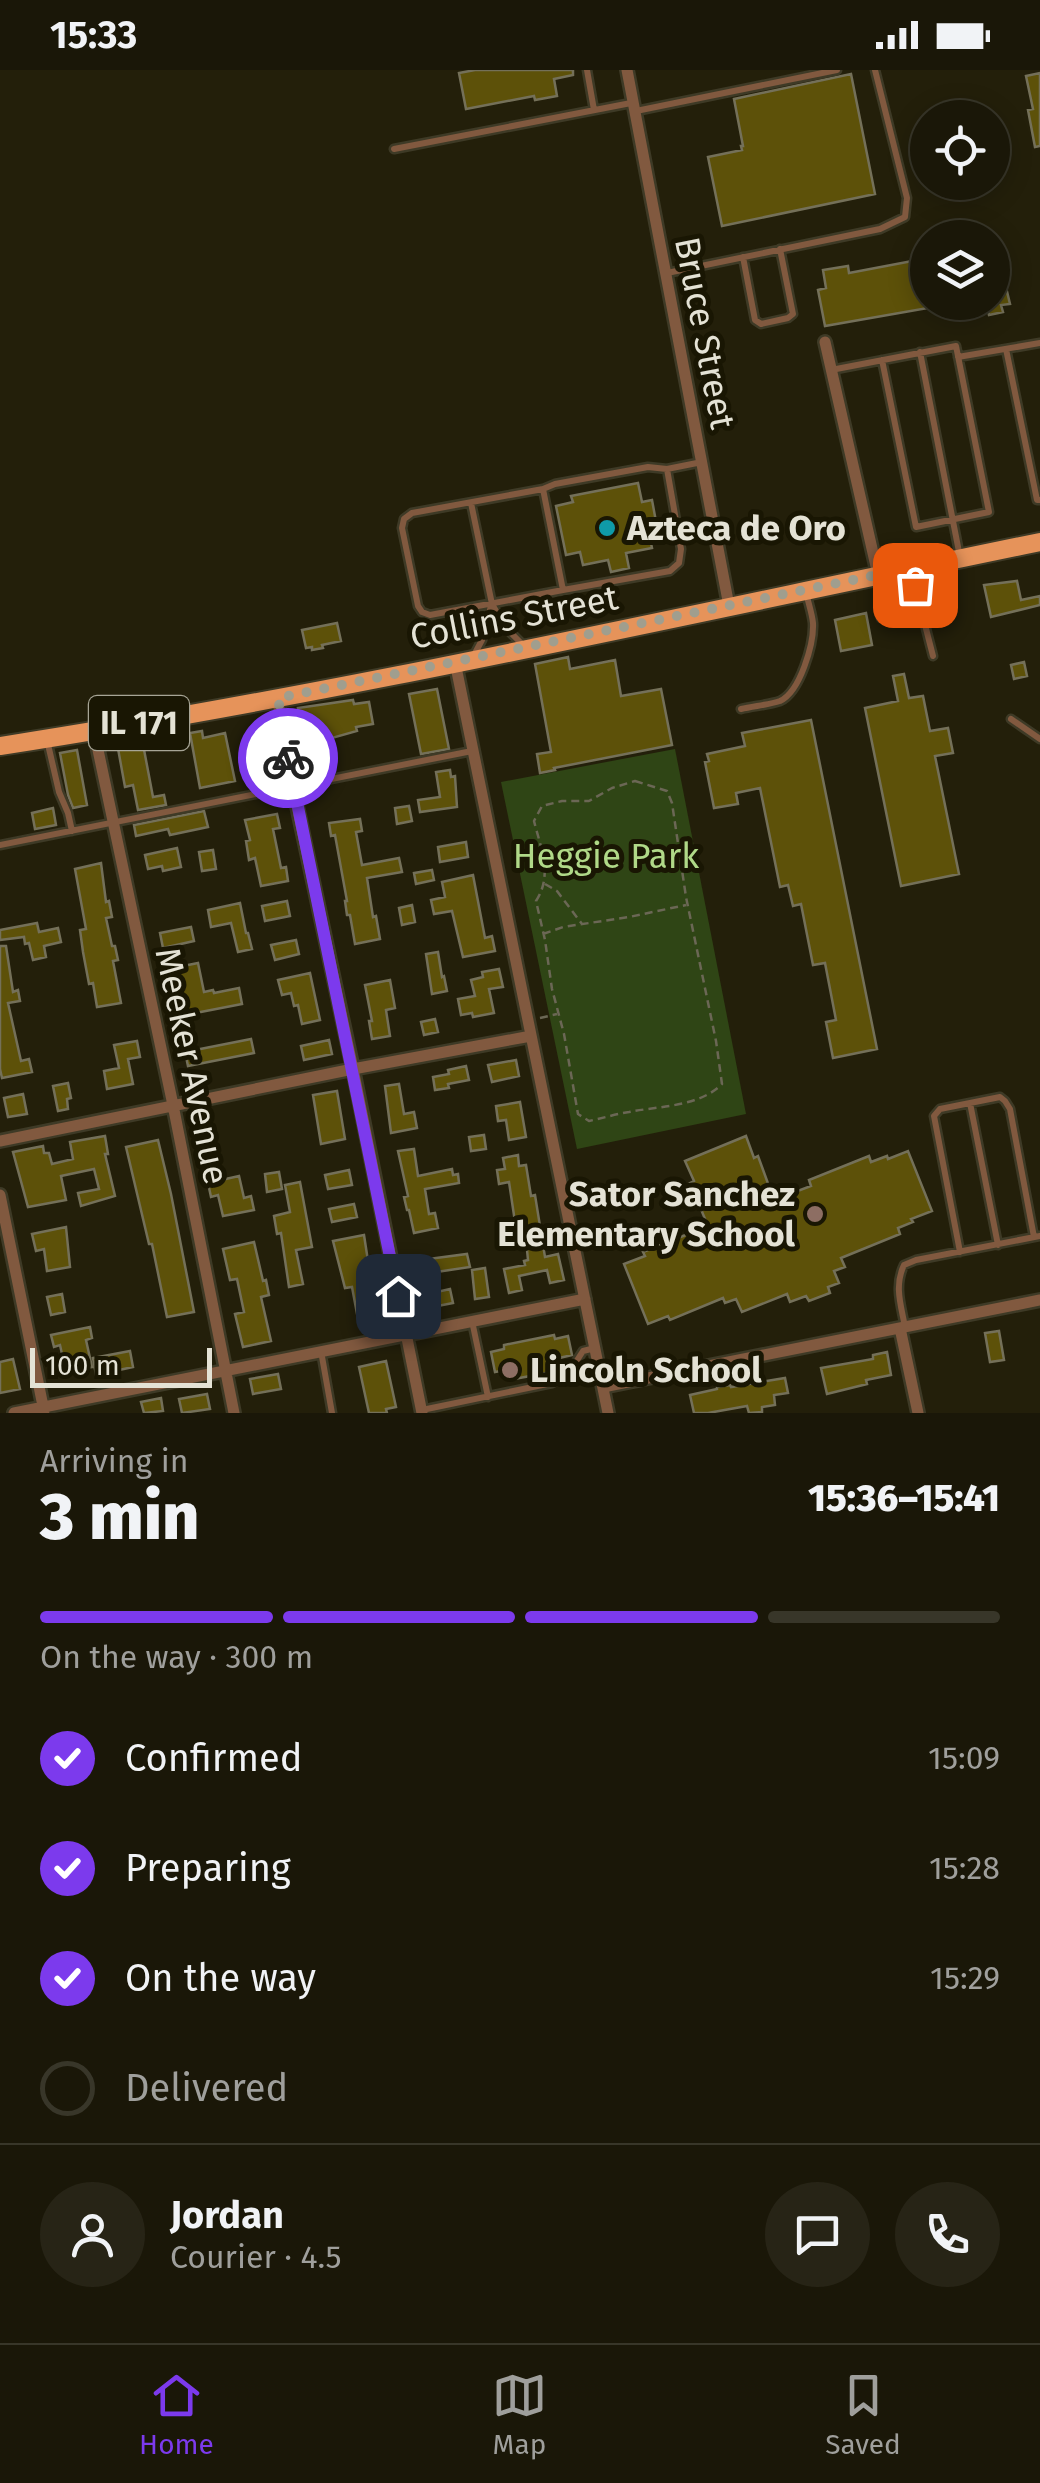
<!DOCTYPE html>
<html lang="en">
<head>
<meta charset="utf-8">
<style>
	:root { --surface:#1a1708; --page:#272416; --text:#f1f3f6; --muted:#9f9f9c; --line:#383629; --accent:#7c3aed }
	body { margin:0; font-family:"Fira Sans",sans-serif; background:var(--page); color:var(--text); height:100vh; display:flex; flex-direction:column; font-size:38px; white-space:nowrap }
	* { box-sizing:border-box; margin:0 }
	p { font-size:32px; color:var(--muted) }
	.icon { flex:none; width:55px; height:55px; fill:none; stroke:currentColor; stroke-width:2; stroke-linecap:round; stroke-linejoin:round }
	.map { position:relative; height:1343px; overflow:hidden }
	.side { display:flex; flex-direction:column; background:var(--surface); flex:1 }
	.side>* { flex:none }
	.fabs { position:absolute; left:910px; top:30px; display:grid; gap:20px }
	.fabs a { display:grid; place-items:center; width:100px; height:100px; border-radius:50%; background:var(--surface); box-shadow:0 5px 25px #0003,0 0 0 2px var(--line); font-size:50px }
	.scale { position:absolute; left:30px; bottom:25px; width:182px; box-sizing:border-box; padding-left:10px; border:5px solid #e4e2d5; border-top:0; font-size:28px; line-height:35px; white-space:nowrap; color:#e4e2d5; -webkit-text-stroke:8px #191603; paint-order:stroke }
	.pin { position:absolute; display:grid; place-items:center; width:85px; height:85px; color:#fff; margin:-42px; border-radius:20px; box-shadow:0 5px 15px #0006 }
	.courier { position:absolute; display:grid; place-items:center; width:100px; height:100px; margin:-50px; border:8px solid #7c3aed; border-radius:50%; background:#fff; color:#222; box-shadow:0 2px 12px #0007 }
	.headline em { font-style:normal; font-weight:800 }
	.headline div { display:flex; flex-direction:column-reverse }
	.headline { display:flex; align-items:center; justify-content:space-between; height:170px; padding:0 40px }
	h1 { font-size:65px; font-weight:800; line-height:75px }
	.bar { display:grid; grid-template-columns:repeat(4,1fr); gap:15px 10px; align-content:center; height:120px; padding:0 40px }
	.bar i { height:12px; border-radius:8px; background:var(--line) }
	.bar .current { background:var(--accent) }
	.bar p { grid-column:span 4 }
	.line { display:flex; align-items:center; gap:25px; padding:0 40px; border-top:2px solid var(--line) }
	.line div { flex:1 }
	.round { display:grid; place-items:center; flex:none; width:105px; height:105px; border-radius:52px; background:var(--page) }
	ol { padding:0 40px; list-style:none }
	li { display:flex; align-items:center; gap:30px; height:110px }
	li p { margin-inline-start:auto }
	li .icon { padding:10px; border-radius:50%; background:var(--accent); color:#fff; stroke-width:4 }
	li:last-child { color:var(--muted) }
	li i { width:55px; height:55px; border:5px solid var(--line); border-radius:50% }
	.status { display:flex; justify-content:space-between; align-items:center; height:70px; padding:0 50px; background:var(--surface); direction:ltr }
	.status svg { height:28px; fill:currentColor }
	.menu { display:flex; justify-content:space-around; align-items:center; height:140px; border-top:2px solid var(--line); background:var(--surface); font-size:28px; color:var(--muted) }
	.menu a { display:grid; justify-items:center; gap:5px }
	.menu .current { color:var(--accent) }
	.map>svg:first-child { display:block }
	.green { fill:#2f4515 }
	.building { fill:#5d5109; stroke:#747059; stroke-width:2.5 }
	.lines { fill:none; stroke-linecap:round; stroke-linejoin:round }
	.lane-casing { stroke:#3e3a26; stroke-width:11 }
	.street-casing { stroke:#3e3a26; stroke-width:16 }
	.primary-casing { stroke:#3e3a26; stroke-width:22 }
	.path { stroke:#6b6755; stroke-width:2.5; stroke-dasharray:8 5; stroke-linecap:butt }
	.lane { stroke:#81593f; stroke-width:6 }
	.street { stroke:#81593f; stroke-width:11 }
	.primary { stroke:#e6935a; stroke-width:18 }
	.done { stroke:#a09e8e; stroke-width:10; stroke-dasharray:0 18 }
	.route { stroke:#7c3aed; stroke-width:12 }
	.culture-dot { fill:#0f9aa8; stroke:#191603; stroke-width:4 }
	.education-dot { fill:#8d6e63; stroke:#191603; stroke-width:4 }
	.labels { text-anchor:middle; stroke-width:10; stroke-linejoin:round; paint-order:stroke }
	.shield { fill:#191603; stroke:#a7a596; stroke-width:2.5 }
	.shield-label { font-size:32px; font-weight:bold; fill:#e4e2d5 }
	.street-label { font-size:35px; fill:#e4e2d5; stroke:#191603 }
	.poi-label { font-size:35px; font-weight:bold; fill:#e4e2d5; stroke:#191603; text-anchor:start }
	.park-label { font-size:35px; fill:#b0d988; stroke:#191603 }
</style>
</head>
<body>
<div class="status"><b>15:33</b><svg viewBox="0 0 49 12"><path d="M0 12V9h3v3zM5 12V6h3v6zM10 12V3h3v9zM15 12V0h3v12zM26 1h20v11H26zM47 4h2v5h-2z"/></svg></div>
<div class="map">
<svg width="1040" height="1343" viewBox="0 0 1040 1343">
	<rect width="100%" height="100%" fill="#231f0a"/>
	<!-- green -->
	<path class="green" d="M675,679L746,1044L577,1079L501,712Z"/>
	<!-- building -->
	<path class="building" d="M475,0H573V5L554,9L557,26L535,30L534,26L466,39L459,3Z
		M1040,3V76L1035,77L1028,40L1033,39L1026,6Z
		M851,4L875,124L722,156L708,87L742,80L741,76H743L734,29Z
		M928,188V238L825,256L818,220L826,218L823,200L848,196L849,203Z
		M1004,209L1010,234L1001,235L1003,242L989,245L986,232H992V211Z
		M638,413L642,432L652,430L657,457L648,459L652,478L626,483L629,498L611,502L608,490L583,495L580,482L566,485L556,436L573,432L571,426Z
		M1017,511L1021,530L1040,526V535L991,547L984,515Z
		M866,543L872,575L841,581L835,550Z
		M337,553L341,571L322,575L323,578L312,580V577L306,578L302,560Z
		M568,587L570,599L615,590L621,626L661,619L672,675L554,698L555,700L540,703L537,684L551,682L535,594Z
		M1024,592L1027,606L1014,609L1011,595Z
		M904,604L909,628L923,626L930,661L948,658L953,683L935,686L959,804L901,816L865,638L898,631L893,606Z
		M437,619L449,679L421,684L409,624Z
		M353,630L354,634L369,632L373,654L356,657L357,661L325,670L324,662L304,666L298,638Z
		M811,650L877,979L833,988L826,952L836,950L825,893L813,895L801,834L793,836L788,815L780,817L760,718L736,723L738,734L714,738L705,692L709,691L707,684L745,676L742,663Z
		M202,661L203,668L225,663L235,711L200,718L190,663Z
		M142,669L153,727L164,725L166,735L138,740L133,715L125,717L117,673Z
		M77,680L87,735L73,738L68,725L60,683Z
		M450,700L451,707L455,706L457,737L420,742L418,730L440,727L436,702Z
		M409,736L412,751L397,754L395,738Z
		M53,738L56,755L35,759L32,743Z
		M204,741L208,757L170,765L168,759L136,766L134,755Z
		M277,744L280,758L273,759L281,798L286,797L288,811L261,816L255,788L249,790L246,771L250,770L245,750Z
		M360,749L362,761L356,762L362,795L399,788L402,802L367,808L373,847L376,846L380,869L355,874L350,845H347L345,831H347L335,765L331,766L329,753Z
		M466,772L468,787L440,792L438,777Z
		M177,778L181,797L163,801L162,796L148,799L145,785Z
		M213,780L216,799L202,801L199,782Z
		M101,793L106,832L109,831L112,847L106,848L112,876H115L118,890L113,891L121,933L97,937L93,913L89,914L83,882L80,860L86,859L75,799Z
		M432,800L434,810L416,814L414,803Z
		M473,805L485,868L492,866L495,881L463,887L452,841L434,844L431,830L445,827L442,812Z
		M287,831L290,846L265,851L262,836Z
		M240,833L246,863H248L252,879L238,882L231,853L211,857L208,840Z
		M412,835L415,852L402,855L399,838Z
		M37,853L39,862L58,858L61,872L44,876L46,887L33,890L29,873L25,874L24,867L0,870V860Z
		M191,857L194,871L163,878L160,863Z
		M296,870L299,884L275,890L271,875Z
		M0,876H6L13,922L18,920L20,931L8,933L21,991L29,989L32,1002L2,1008L0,999Z
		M438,882L442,907L444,906L447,921L432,924L426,884Z
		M198,893L204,922L213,920L214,923L239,918L242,934L180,946L173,912H170L168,899Z
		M499,899L503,917L489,919L494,943L473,947L472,943L461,945L458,929L475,926L471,910L483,907L482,902Z
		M310,903L320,950L302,954L298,935L294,936L291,923L282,925L278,910Z
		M390,910L395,938L386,940L390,966L372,969L369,951H372L365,915Z
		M435,949L438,962L424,965L421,952Z
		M251,969L254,983L188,996L185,982Z
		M329,970L332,984L304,990L301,976Z
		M137,971L140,987L128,989L133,1014L107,1019L104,1001L119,998L114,975Z
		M516,990L519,1006L492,1012L488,995Z
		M466,996L469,1010L448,1014L449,1018L435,1020L433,1007L449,1004L448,1000Z
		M68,1013L71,1028L67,1029L68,1039L58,1041L53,1016Z
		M399,1014L404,1044L414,1042L417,1058L391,1063L385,1016Z
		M337,1021L345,1069L321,1074L313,1025Z
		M23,1024L27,1044L8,1047L4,1028Z
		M520,1032L526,1067L509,1070L506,1050L498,1051L496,1036Z
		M484,1065L486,1079L471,1081L469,1067Z
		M105,1066L108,1084H105L115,1126L81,1136L78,1123L99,1119L94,1099L61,1106L66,1130L28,1137L13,1082L43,1076L44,1083H49L52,1094L73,1089L70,1072Z
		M746,1066L754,1088L758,1086L774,1130L811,1116L809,1110L869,1086L871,1092L887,1086L888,1089L908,1081L932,1141L911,1149L913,1152L898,1158L900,1164L841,1188L845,1197L834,1201L839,1213L828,1217L830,1223L809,1231L806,1226L790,1232L787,1224L742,1242L736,1229L725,1233L723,1228L670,1250L668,1246L648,1254L624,1194L645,1186L643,1182L708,1156L690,1113L694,1111L685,1091Z
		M158,1070L171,1124L194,1242L167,1247L152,1174H149L126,1077Z
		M414,1079L418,1106L452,1099L453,1105L458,1104L459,1113L425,1119L429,1144L435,1143L438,1158L414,1163L409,1140H407L404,1127L408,1126L398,1081Z
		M518,1085L519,1096L526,1095L531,1126L535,1125L545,1187L558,1184L564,1210L550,1213L547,1200L519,1206L522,1220L509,1223L504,1199L525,1195L524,1191L528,1190L526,1170L518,1172L509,1112L499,1114L497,1100L505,1099L503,1088Z
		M349,1100L352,1115L328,1119L325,1105Z
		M279,1102L282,1119L267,1122L265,1104Z
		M239,1106L244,1128L251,1126L254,1140L223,1146L218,1125L211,1127L208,1113Z
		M300,1112L312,1177L296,1180L303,1214L289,1217L281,1163L277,1164L274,1146L290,1142L285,1115Z
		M354,1134L357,1147L332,1152L329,1139Z
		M66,1157L70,1197L47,1201L44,1179L36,1181L32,1164Z
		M364,1165L374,1230L383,1228L386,1244L358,1249L352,1217L345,1218L333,1171Z
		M254,1172L263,1211L266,1210L269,1225L261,1227L271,1271L243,1277L235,1244L244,1242L237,1209L230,1210L223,1179Z
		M467,1184L470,1197L416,1205L413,1191Z
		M485,1198L489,1227L475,1229L472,1200Z
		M450,1219L453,1233L422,1239L419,1226Z
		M62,1224L65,1242L51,1245L47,1227Z
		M90,1257L92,1268L86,1270L92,1297L66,1302L60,1275L54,1277L51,1265Z
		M999,1261L1004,1290L990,1292L985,1263Z
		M554,1265L555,1269L568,1266L572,1285L555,1289L557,1301L514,1309L512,1299L495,1302L491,1282L504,1279V1275Z
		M130,1281L133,1297L96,1305L93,1288Z
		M887,1282L891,1305L866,1310L867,1314L827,1324L821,1298L873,1289V1285Z
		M13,1289L20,1319L0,1323V1292Z
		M386,1291L396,1337L386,1339L387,1343H369L359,1297Z
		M278,1304L281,1319L253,1324L250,1309Z
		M785,1308L788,1323L774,1325L775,1335L762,1337V1342L749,1343L747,1336L708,1343H694L690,1325L717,1319V1317L730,1315L731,1317Z
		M207,1324L210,1339L182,1343L179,1329Z
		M161,1328L163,1341L144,1343L141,1332Z"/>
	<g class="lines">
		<defs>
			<path id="lane" d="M587,0L594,40
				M636,41L837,0
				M394,79L631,33
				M743,187L755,250L761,254L788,248L793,244L780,179
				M667,203L880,159L905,147L907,128L875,0
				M1006,279L1037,430H1040
				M920,282L960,487
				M958,287L1040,273
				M831,300L956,276L989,442L916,457L882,290
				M543,419L563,520L430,545L422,542L418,536L402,458L404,449L412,443Z
				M543,419L555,414L648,397L667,399
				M471,433L492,534L505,557L526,578
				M911,500L933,586
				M563,520L670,501L679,493L681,479L667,399L702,392
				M881,548L921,540
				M474,585L482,570L491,536
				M741,639C753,636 768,635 780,631C800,622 814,574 813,553C812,543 808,532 806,522
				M1011,649L1040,669
				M47,670L59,722L68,743L72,761
				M0,775L472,681
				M970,1033L998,1175
				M960,1182L934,1046L940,1039L1000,1027L1005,1031L1010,1039L1034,1167
				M472,1251L488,1327
				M905,1257C901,1235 894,1216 904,1195L916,1190L1040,1166
				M321,1281L332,1343
				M422,1340L552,1313L567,1306L583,1281L595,1278"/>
			<path id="street" d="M627,0L729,536
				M825,272L878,505
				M455,592L608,1343
				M277,627L293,717L353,999L422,1343
				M94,661L173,1035L234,1343
				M0,1071L353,999L531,966
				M0,1125L44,1341
				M900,1258L918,1343
				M603,1317L1040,1230
				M14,1343L585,1229"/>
			<path id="primary" d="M0,676C349,622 694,543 1040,472"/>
		</defs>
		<!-- lane casing -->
		<use href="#lane" class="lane-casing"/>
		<!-- street casing -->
		<use href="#street" class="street-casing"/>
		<!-- primary casing -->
		<use href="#primary" class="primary-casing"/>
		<!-- path -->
		<path class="path" d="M635,711L667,721L672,733L686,827L716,971L722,1014C699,1037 659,1036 629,1042C616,1044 603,1048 589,1051L578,1044L564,964L552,919L545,870L536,831C553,805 541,779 534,751L542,736L562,731H589L612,718Z
			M545,814L557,821L582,854
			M543,864L563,857L629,847L686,835
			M540,948L557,944"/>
		<!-- lane -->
		<use href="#lane" class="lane"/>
		<!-- street -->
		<use href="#street" class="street"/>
		<!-- primary -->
		<use href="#primary" class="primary"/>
	</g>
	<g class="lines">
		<!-- done -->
		<path class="done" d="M288,688L278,628L911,498L915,515"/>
		<!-- route -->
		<path class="route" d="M288,688L398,1226"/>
	</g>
	<!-- markers -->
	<circle class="culture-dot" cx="607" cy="458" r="10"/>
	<g class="education-dot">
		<circle cx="815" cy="1144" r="10"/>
		<circle cx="510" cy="1300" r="10"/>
	</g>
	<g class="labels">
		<!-- shield labels -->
		<rect class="shield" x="89" y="626" width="100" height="54" rx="8"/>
		<g class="shield-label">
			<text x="139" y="664">IL 171</text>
		</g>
		<!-- street labels -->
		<g class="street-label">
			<text transform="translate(705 263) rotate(79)" y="12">Bruce Street</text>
			<text transform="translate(514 547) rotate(-11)" y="12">Collins Street</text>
			<text transform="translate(192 996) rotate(78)" y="12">Meeker Avenue</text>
		</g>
		<!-- poi labels -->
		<g class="poi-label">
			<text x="627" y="470">Azteca de Oro</text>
			<text x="795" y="1136" text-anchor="end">Sator Sanchez<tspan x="795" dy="40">Elementary School</tspan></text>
			<text x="530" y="1312">Lincoln School</text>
		</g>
		<!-- park labels -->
		<g class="park-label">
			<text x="606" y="798">Heggie Park</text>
		</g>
	</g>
</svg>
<div class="fabs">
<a><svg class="icon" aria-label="locate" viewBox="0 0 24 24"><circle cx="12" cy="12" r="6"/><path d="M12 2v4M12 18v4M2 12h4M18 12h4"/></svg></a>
<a><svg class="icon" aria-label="layers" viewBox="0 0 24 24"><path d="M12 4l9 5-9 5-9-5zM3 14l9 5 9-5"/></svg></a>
</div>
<div class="scale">100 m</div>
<div class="pin" style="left:915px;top:515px;background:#ea580c"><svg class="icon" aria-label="bag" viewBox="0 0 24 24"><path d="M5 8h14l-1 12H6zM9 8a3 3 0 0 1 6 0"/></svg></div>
<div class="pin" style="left:398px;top:1226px;background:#1f2937"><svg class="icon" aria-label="home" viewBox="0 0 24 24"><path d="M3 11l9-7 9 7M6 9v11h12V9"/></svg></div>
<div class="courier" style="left:288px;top:688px"><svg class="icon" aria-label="bike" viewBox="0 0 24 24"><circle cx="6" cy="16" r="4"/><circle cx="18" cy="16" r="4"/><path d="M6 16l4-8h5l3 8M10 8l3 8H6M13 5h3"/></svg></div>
</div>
<section class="side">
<div class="headline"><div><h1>3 min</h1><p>Arriving in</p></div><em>15:36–15:41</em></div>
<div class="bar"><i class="current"></i><i class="current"></i><i class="current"></i><i></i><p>On the way · 300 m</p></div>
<ol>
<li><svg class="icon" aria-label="check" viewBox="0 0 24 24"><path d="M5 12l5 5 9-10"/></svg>Confirmed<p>15:09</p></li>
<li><svg class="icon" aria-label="check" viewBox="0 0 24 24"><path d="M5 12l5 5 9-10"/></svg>Preparing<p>15:28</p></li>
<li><svg class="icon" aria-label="check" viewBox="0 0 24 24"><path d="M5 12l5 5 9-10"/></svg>On the way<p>15:29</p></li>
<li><i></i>Delivered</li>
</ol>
<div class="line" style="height:180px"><a class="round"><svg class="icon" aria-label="person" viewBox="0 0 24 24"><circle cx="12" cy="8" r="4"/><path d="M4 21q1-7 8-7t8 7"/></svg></a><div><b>Jordan</b><p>Courier · 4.5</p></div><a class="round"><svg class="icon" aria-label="chat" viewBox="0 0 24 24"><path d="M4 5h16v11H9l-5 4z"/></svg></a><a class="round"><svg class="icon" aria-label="phone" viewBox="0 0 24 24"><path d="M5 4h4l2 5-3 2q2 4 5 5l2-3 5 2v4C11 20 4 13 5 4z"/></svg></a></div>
</section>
<nav class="menu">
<a class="current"><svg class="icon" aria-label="home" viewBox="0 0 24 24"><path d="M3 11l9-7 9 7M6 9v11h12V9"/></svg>Home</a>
<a><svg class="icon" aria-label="map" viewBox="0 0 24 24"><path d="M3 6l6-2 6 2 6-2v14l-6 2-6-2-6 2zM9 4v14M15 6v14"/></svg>Map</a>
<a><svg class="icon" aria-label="saved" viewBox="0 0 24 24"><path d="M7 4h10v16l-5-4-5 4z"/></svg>Saved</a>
</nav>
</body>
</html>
